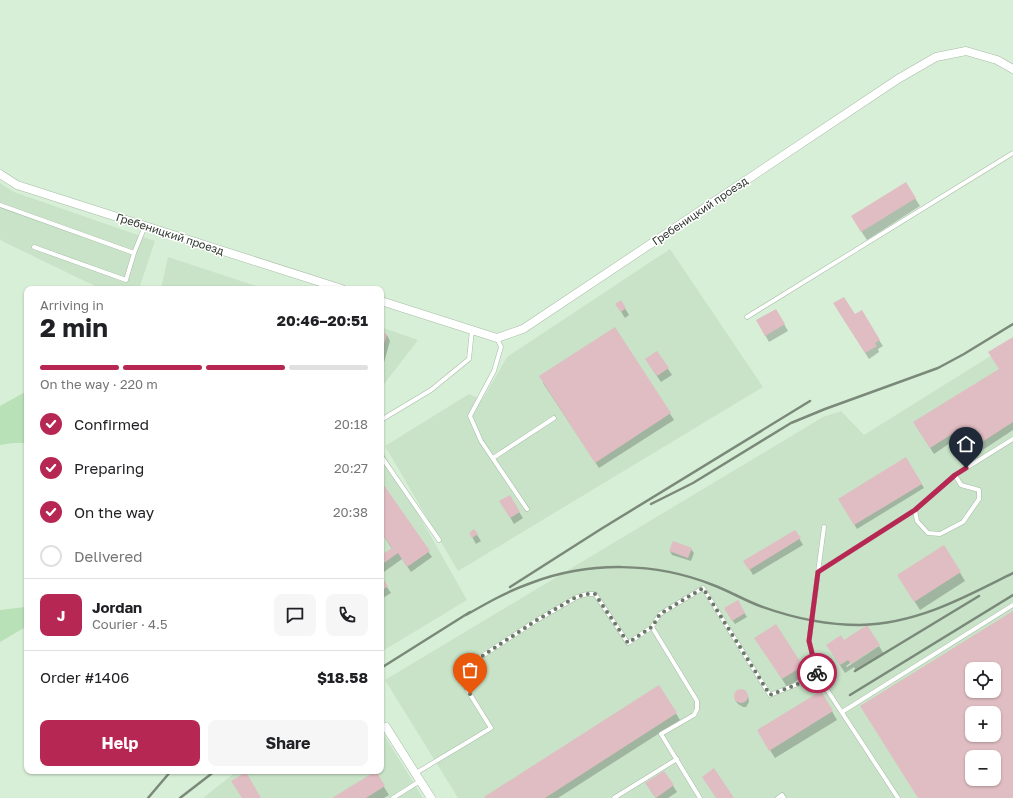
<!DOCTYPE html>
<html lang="en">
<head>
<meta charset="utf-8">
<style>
	:root { --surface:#fff; --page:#f6f6f6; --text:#202124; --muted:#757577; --line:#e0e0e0; --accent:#b62753 }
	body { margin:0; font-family:"Golos Text",sans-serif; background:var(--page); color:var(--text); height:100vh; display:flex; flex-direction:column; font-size:15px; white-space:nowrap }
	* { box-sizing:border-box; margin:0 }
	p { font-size:13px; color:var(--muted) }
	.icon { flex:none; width:22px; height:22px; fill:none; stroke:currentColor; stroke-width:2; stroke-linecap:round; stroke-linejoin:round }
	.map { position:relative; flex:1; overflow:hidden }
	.sheet { position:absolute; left:24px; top:286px; width:360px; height:488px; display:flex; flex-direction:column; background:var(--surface); border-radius:8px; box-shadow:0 1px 3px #0004 }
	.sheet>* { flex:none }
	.buttons { position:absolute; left:965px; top:662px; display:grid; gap:8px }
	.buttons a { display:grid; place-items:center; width:36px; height:36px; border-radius:8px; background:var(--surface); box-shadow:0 1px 3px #0004; font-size:20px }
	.pin { position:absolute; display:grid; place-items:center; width:34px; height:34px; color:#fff; margin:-41px -17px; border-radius:50% 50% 50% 0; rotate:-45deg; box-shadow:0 0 4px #0007 }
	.pin .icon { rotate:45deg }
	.courier { position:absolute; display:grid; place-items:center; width:40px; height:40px; margin:-20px; border:3px solid #b62753; border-radius:50%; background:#fff; color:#222; box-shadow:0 1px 5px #0007 }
	.overview em { font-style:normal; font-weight:700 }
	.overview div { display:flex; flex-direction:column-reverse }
	.overview { display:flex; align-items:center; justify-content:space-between; height:68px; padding:0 16px }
	h1 { font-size:26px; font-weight:700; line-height:30px }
	.bar { display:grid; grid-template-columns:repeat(4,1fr); gap:6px 4px; align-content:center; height:48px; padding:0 16px }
	.bar i { height:5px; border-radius:3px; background:var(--line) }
	.bar .current { background:var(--accent) }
	.bar p { grid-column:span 4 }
	.line { display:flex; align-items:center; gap:10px; padding:0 16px; border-top:1px solid var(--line) }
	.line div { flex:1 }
	.round { display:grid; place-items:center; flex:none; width:42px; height:42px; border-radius:8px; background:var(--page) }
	ol { padding:0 16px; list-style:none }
	li { display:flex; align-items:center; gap:12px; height:44px }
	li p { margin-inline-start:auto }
	li .icon { padding:4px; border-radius:50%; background:var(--accent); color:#fff; stroke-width:4 }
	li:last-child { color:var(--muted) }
	li i { width:22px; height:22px; border:2px solid var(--line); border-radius:50% }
	.cta { display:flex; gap:8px; margin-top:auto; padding:8px 16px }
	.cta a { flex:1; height:46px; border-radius:8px; background:var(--accent); color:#fff; font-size:16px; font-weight:700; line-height:46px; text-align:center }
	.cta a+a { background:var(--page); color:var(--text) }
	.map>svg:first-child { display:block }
	.built { fill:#c8e3c7; fill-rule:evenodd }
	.green { fill:#b9e1b8 }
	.shadow { fill:#0003 }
	.building { fill:#e0bdc2; fill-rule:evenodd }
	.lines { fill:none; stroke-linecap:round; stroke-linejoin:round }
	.service-casing { stroke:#a7bca6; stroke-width:5 }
	.minor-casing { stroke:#a7bca6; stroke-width:9 }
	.service { stroke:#fff; stroke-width:4 }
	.minor { stroke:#fff; stroke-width:8 }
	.rail { stroke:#7a8979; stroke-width:2.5 }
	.done { stroke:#6a7769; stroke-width:4; stroke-dasharray:0 7.2 }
	.route { stroke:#b62753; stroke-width:5 }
	.labels { text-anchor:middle; stroke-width:3; stroke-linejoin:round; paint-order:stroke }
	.street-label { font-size:11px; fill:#2e372e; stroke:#fff }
</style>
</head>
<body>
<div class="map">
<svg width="1013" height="798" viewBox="0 0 1013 798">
	<rect width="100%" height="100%" fill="#d8efd7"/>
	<!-- built -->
	<path class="built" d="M0,183L14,192L155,241L139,289H101L2,241L0,239Z
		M670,249L763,387L458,571L385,446L469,394L482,400L507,357Z
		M168,257L265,289H161Z
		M381,327L418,340L381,388Z
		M1013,342V798H458L385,680L823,417L841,411L864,435ZM972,669H994V691H972ZM972,713H994V735H972ZM972,757H994V779H972Z
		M381,448L467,600L381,652Z
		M381,730L423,798H203L237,771H381Z"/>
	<!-- green -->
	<path class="green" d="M27,391V443H13L0,445V406Z
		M25,607C29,613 28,624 24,628L0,642V610Z"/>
	<!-- shadow -->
	<path class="shadow" d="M915,198L920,206L867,240L857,225Z
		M621,302L629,315L625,318L620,310Z
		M776,310L788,331L769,342L757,321Z
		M838,310L855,316L879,340L883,346L878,349L879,352L869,359Z
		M615,328L674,420L599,468L543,383Z
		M381,333L387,335L390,341L381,373Z
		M1013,338V430L969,459L956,439L934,454L918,429L1000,369Z
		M657,352L672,375L661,382L650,366Z
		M906,458L924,488L857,529L839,499Z
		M381,483L432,557L411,572L402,559L381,574V556L392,549L381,532Z
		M509,496L523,518L514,524L501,502Z
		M474,530L481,541L476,544L470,533Z
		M795,531L803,545L753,575L745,561Z
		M944,546L965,581L920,610L903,583Z
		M691,549L694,553L691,561L672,555L670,551Z
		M381,578L391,593L381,599Z
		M737,602L747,617L735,624L725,609Z
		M844,641L878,644L846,666L847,667L879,646L884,654L856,671L854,667L845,673L832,653Z
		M761,646L802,666L807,674L787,687Z
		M659,686L680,720L558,798H486Z
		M743,691L748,696L749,702L746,707H743L738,704L735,700V694L737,692Z
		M821,692L837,720L775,758L758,731Z
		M664,772L677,792L668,798H656L650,790Z
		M375,773L389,795L384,798H334Z"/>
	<!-- building -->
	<path class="building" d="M906,182L916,198L861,232L851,216Z
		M844,297L855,314L862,310L880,340L875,343L877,346L865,353L833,303Z
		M621,300L626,308L621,312L615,304Z
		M776,309L785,324L765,336L756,320Z
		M615,327L671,413L595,463L539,376Z
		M381,332L387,334L381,354Z
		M1013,337V422L965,453L952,434L930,448L913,422L999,369L988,352Z
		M657,351L669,368L657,376L645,359Z
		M906,457L922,484L854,525L838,499Z
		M381,481L430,551L407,567L398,553L381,565V555L392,548L381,532Z
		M510,495L520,512L510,518L499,501Z
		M474,529L478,534L472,538L469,533Z
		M795,530L801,538L749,570L743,561Z
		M673,541L692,548L688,558L669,551Z
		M944,545L961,572L914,602L897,575Z
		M381,576L388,586L381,591Z
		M738,600L745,613L732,621L724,608Z
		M1013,611V798H918L860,706ZM972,669H994V691H972ZM972,713H994V735H972ZM972,757H994V779H972Z
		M776,624L803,666L782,679L754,638Z
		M867,625L880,645L851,664L848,660L840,665L826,645L841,635L844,640Z
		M659,685L677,713L545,798H485L484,797Z
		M734 696a7 7 0 1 1 14 0a7 7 0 1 1-14 0Z
		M821,691L833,711L769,751L757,730Z
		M714,768L734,798H716L702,777Z
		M376,771L385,786L366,798H332Z
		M664,771L674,785L656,798L645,783Z
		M246,772L261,798H242L231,781Z"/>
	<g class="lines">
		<defs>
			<path id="service" d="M0,205L134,253
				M34,247L126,280L134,253L145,226
				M747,317L1013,153
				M497,338L501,347L494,371L470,416L481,441L527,509
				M381,420L431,390L469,359L472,330
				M381,456L439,540
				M493,458L554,418
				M915,510L917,521L928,533L940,534L963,522L979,499V490L961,485L955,475
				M824,527L809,641L818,676L898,798
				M818,572L915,510L955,475L1013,439
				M842,712L1013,605
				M416,773L491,728L463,683L461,676L464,668L537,620L577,597L587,594H595L628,643L652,627
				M393,798L420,781
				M614,798L677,759
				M700,798L661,734L694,715L697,709V701L652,627L660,614L703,588L770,695L818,676
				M778,798L782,795L784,798"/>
			<path id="minor" d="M0,174L17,185L342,289
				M381,301L497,338L523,329L898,79L936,57L966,51L997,60L1013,69
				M386,727L431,798"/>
		</defs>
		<!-- service casing -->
		<use href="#service" class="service-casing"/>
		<!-- minor casing -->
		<use href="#minor" class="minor-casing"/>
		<!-- service -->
		<use href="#service" class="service"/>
		<!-- minor -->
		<use href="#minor" class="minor"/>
		<!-- rail -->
		<path class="rail" d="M651,504L693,483L791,423L825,409L938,368L964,354L1013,324
			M510,587L601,529L810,401
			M466,615C487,603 508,591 531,583C589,561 656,562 713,585C729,591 744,600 760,606C793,618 825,625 860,625C916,624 964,598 1013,573
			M381,668L470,612
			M855,671L979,596
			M850,695L1013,595
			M148,798L171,771
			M180,798L215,771"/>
	</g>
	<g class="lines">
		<!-- done -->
		<path class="done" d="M470,694C464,684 460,680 464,668L537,620L576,597L587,594H595L628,643L652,627L660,614L703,588L770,695L818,676L817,673"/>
		<!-- route -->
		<path class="route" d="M817,673L809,641L818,572L915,510L955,475L966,468"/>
	</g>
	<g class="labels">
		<!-- street labels -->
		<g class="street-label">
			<text transform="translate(700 211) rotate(-34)" y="4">Гребеницкий проезд</text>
			<text transform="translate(170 234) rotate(18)" y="4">Гребеницкий проезд</text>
		</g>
	</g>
</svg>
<div class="buttons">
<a><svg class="icon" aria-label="locate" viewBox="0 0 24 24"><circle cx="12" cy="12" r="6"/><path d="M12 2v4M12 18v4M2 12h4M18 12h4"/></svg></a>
<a>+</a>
<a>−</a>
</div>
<div class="pin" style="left:470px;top:694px;background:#ea580c"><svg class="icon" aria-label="bag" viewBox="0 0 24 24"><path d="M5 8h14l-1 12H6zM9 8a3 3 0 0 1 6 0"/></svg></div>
<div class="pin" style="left:966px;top:468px;background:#1f2937"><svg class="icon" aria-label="home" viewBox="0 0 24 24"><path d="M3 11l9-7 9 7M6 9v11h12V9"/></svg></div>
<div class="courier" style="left:817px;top:673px"><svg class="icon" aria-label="bike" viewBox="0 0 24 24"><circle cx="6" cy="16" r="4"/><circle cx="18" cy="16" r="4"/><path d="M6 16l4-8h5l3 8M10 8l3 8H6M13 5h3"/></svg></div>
<section class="sheet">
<div class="overview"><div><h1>2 min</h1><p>Arriving in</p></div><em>20:46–20:51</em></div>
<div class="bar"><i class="current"></i><i class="current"></i><i class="current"></i><i></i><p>On the way · 220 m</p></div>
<ol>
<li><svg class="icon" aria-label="check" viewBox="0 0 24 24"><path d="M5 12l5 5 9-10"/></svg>Confirmed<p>20:18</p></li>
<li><svg class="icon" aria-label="check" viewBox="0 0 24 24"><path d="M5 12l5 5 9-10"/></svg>Preparing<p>20:27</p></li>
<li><svg class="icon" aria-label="check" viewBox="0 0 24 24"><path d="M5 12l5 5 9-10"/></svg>On the way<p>20:38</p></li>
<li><i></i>Delivered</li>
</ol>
<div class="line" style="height:72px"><b class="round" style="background:var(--accent);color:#fff">J</b><div><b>Jordan</b><p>Courier · 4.5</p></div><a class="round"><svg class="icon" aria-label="chat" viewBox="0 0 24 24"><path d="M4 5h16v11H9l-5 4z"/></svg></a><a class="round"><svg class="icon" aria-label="phone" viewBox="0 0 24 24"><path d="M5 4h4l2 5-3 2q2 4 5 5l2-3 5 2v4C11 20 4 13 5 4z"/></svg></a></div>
<div class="line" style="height:52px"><div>Order #1406</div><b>$18.58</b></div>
<div class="cta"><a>Help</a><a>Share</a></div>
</section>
</div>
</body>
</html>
